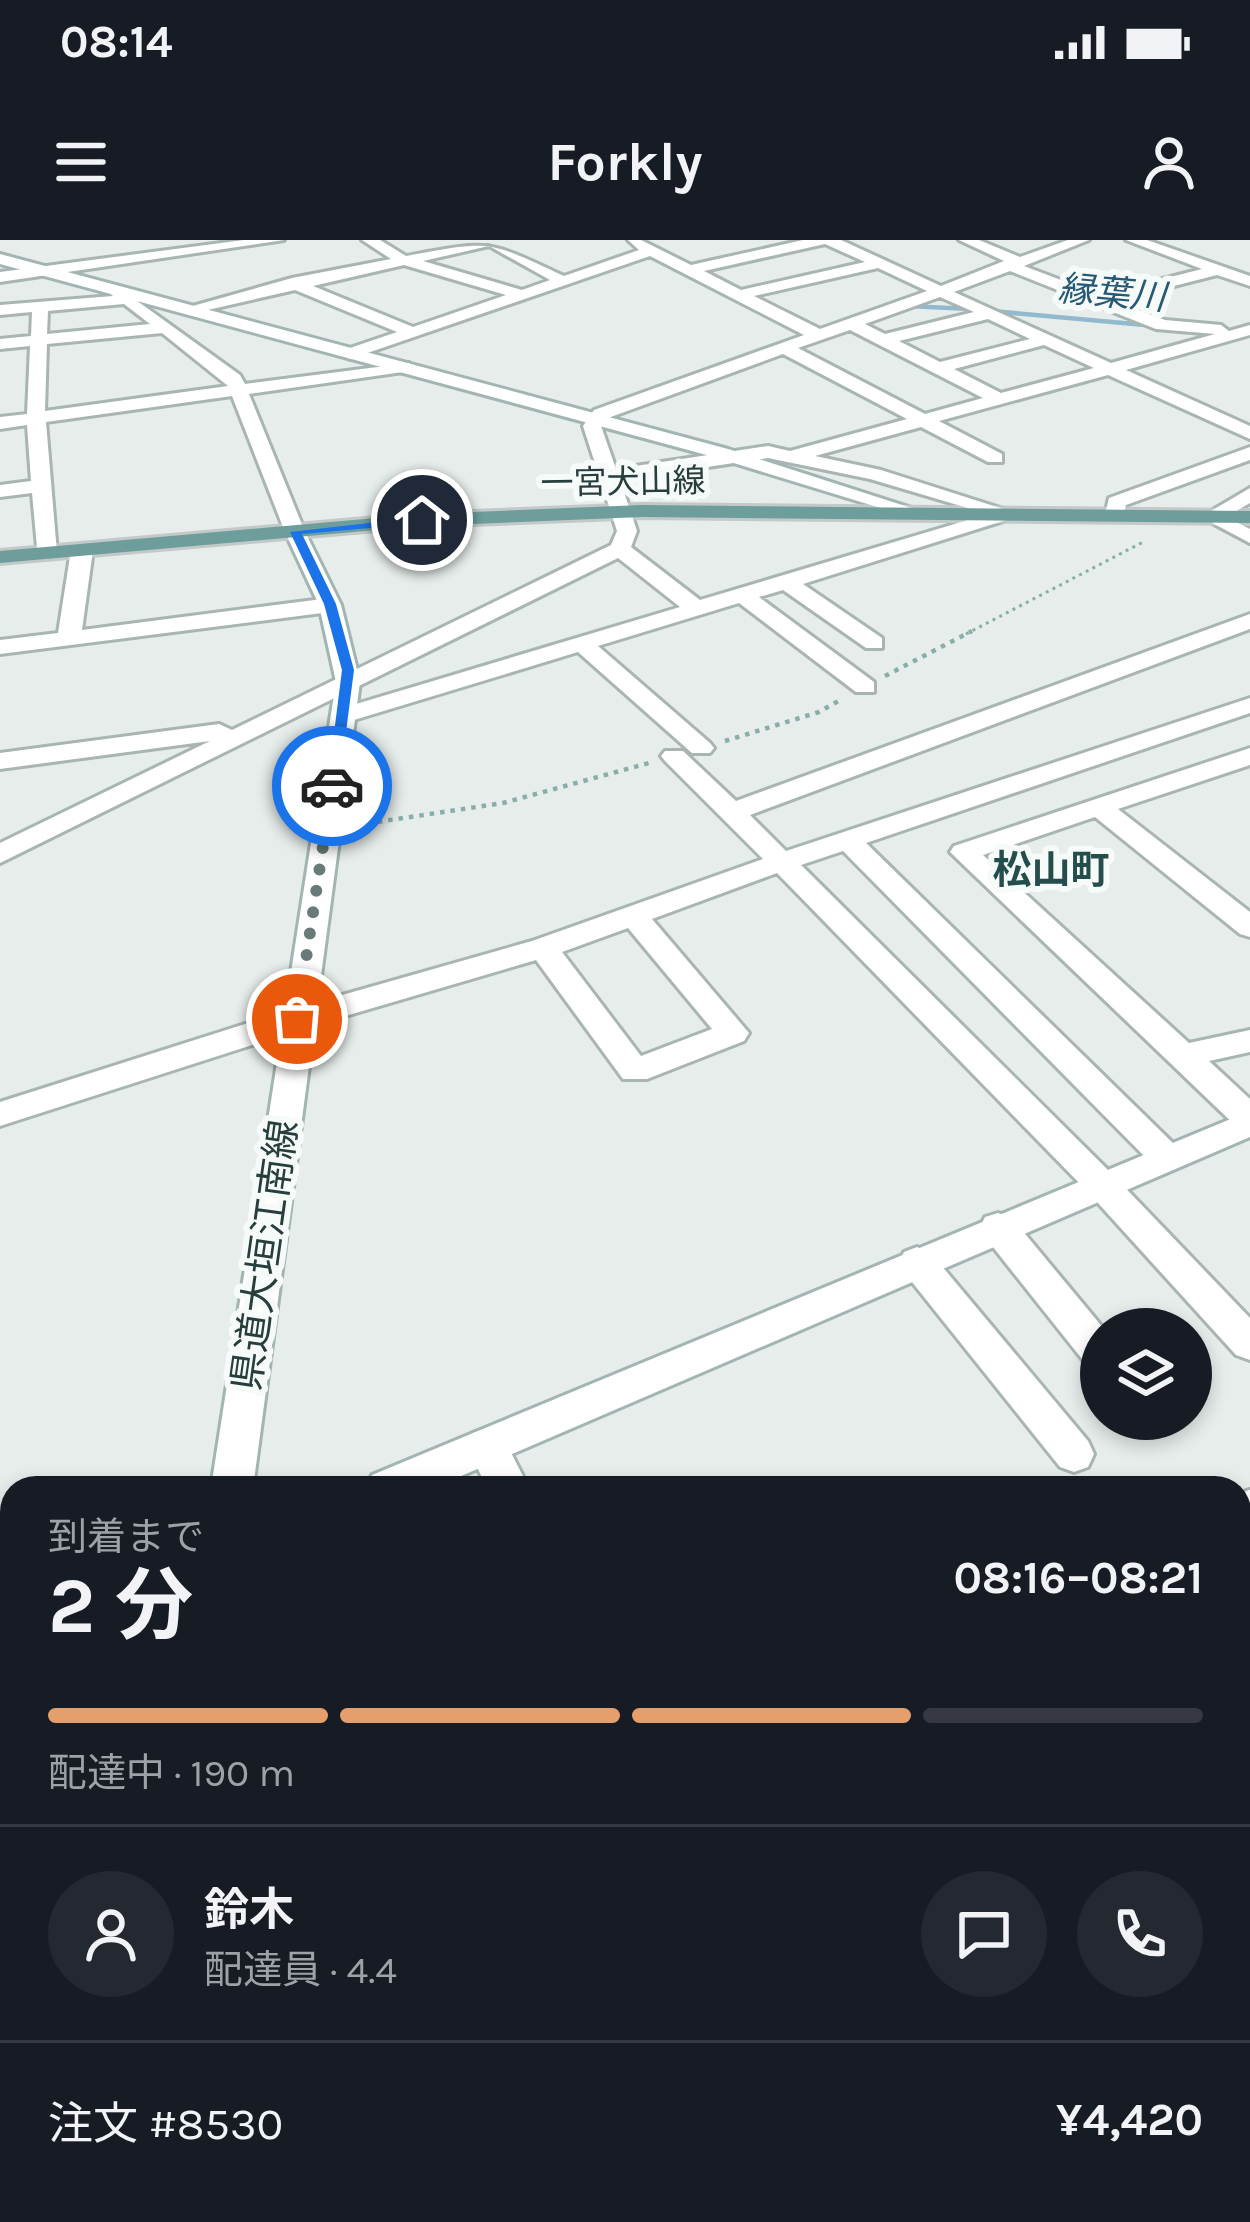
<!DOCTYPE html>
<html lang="ja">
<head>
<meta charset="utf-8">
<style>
	:root { --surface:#171b24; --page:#242831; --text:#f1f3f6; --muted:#9ea1a6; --line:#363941; --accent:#e59f6c }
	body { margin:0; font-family:Karla,"Noto Sans JP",sans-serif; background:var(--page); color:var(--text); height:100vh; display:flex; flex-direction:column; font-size:45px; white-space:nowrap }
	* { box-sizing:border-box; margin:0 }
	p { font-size:39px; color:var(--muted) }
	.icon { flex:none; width:66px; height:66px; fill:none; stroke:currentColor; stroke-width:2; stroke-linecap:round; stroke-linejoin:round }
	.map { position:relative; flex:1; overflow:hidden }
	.sheet { position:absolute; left:0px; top:1236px; width:1251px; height:747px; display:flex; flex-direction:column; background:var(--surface); border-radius:36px 36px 0 0; box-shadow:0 6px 18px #0003 }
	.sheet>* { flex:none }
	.buttons { position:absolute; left:1080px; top:1068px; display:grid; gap:24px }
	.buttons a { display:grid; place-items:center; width:132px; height:132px; border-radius:50%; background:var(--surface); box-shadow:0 6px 18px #0003; font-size:60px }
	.pin { position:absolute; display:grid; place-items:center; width:102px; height:102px; color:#fff; margin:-51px; border:6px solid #fff; border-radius:50%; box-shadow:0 3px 12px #0007 }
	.courier { position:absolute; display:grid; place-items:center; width:120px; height:120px; margin:-60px; border:9px solid #1a73e8; border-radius:50%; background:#fff; color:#222; box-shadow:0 3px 15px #0007 }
	.summary em { font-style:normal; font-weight:700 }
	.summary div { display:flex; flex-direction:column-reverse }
	.summary { display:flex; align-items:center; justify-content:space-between; height:204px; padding:0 48px }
	h1 { font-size:78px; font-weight:700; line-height:90px }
	.bar { display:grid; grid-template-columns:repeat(4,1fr); gap:18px 12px; align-content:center; height:144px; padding:0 48px }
	.bar i { height:15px; border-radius:9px; background:var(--line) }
	.bar .active { background:var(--accent) }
	.bar p { grid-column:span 4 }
	.line { display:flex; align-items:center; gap:30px; padding:0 48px; border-top:3px solid var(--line) }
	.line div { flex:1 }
	.round { display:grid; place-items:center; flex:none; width:126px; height:126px; border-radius:63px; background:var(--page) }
	.status { display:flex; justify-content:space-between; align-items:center; height:84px; padding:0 60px; background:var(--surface); direction:ltr }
	.status svg { height:33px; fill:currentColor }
	header { display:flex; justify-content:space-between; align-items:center; height:156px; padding:0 48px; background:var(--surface); font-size:54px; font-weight:700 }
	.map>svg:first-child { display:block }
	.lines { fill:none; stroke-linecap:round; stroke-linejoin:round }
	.stream { stroke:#93b9cd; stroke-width:4.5 }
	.street-casing { stroke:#a9b5b3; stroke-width:6 }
	.secondary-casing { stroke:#a2b5b2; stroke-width:6 }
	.primary-casing { stroke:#c2c9c8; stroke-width:6 }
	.path-far1 { stroke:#89aea9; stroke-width:3; stroke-dasharray:3 4.5; stroke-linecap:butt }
	.path { stroke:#89aea9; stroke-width:4.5; stroke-dasharray:4.5 6; stroke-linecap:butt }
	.street { fill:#fff; fill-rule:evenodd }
	.secondary { fill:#fff; fill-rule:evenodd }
	.primary { fill:#6e9e9b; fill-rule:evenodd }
	.route { fill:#1a73e8 }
	.done { stroke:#697b79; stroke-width:12; stroke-dasharray:0 21.6 }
	.labels { text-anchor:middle; stroke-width:12; stroke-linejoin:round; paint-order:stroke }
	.far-street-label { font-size:33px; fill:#263e3c; stroke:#f6faf9 }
	.far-water-label { font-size:36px; font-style:italic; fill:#255975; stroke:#f6faf9 }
	.far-quarter-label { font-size:39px; font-weight:bold; fill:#244e4c; stroke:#f6faf9 }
	.street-label { font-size:39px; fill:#263e3c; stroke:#f6faf9 }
</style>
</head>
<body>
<div class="status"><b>08:14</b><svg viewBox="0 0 49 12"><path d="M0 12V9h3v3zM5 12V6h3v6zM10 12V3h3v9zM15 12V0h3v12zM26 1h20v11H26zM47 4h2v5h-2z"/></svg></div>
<header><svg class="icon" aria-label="menu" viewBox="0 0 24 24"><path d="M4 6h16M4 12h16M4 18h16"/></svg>Forkly<svg class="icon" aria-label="person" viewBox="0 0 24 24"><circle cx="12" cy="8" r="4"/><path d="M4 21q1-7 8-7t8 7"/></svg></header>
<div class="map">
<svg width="1250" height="1982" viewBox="0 0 1250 1982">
	<rect width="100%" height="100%" fill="#e6edeb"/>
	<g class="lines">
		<!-- stream -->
		<path class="stream" d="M908,66L970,69
			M992,71L1156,86"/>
		<defs>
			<path id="street" d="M244,0H284L0,42V32Z
				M362,0H380L406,16C493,0 486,0 564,36L639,10L628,0H641L691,25L803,0H841L941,46L1004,21L959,0H979L1020,17L1068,0H1089L1024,26L1100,55L1202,29L1126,0H1147L1250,36V46L1217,35L1115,61L1165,80L1221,85L1229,91L1250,85V95L1126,130L1250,186V199L1108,135L939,181L1002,214V222H988L921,187L815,216L881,230L1022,275L803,344L882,398V408H866L783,350L759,357L874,442V452H856L739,363L598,406L710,503L714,508L710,513H692L578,412L354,480H336L333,475L336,470L680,367L618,318L0,623V603L210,501L0,529V513L219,484L232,490L611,305L617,291L583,186L594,170L804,95L650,16L350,119L341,114L344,110L397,92L295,50L190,74L182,69L292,38L391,19ZM825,4L865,22L741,50L704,31ZM489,6L550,40L522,50L423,21ZM404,25L506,55L413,87L313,46ZM878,28L927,51L820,89L754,56ZM1010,31L1156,89L1215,94L1111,123L954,52ZM940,57L974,72L885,94L865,84ZM988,79L1030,99L940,122L899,101ZM850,90L983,158L925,174L798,108ZM1044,105L1094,128L1001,153L954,129ZM783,114L907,179L790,211L768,206L616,229L601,186L608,178ZM768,218L870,239L988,274L700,360L631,307L637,291L620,240Z
				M115,45L240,135L245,144L409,123L412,127L403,132L249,154L305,292L302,296L285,292L232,156L46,182L57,313L46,319L38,318L32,253L0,257V245L31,241L27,185L0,189V177L27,174L30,106L0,109V99L31,96L32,72L0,75V65L113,56L107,50ZM124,64L150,84L47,94L48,71ZM162,93L228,146L45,171L47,104Z
				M1250,207V220L1126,265L1122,279L1105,275L1109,258Z
				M1250,248V263L1226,277L1250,289V303L1201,277Z
				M82,304L93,310L82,390L330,358L341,365L330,372L0,414V400L58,393L71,310Z
				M1250,374V389L750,575L786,611L1250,458V473L866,603L1178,908L1183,917L1178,926L1166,930L1154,926L843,611L801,625L1112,934L1250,1078V1120L1236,1115L1088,952L777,633L652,679L749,793L744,801L647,839H623L536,720L308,787L0,886V862L286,771L532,701L763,619L665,521L661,516L665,511H683L736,561ZM628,688L712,789L641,816L562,712Z
				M1250,508V525L1118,569L1250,672V697L1240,694L1095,577L983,615L1189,803L1250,790V812L1209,821L1250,859V891L1238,888L950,612L954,606Z
				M998,973L1011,977L1104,1089L1101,1128L1086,1124L985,997L980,987L985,977Z
				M917,1007L930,1012L1088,1201L1094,1214L1088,1227L1074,1232L1060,1227L904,1032L899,1022L904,1012Z
				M487,1188L501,1193L529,1248H487L467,1206L473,1193Z
				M1249,1250H1250V1289L1239,1285V1254Z
				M1239,1396L1250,1400V1455L1239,1450Z
				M1250,1653V1707L1239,1711V1657Z
				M774,1971H896L901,1982H769Z"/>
			<path id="secondary" d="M0,14L728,209L927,273L910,277L714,217L0,24Z
				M295,286L305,292L341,365L360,442L253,1248H211L336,442L319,365L285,292Z
				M1250,871V897L433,1248H366L372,1235Z
				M12,1375V1419L0,1423V1379Z
				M93,1971H151L149,1982H91Z"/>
			<path id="primary" d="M642,265L1250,271V283L642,277L422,286L0,323V311L422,274Z"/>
		</defs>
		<!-- street casing -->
		<use href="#street" class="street-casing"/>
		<!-- secondary casing -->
		<use href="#secondary" class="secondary-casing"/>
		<!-- primary casing -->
		<use href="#primary" class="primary-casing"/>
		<!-- path-far1 -->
		<path class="path-far1" d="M966,394L1145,301"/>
		<!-- path -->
		<path class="path" d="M885,436L972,391
			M725,501L819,472L842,459
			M357,585L503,563L649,523"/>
		<!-- street -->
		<use href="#street" class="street"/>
		<!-- secondary -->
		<use href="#secondary" class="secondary"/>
		<!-- primary -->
		<use href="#primary" class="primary"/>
	</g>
	<!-- route -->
	<path class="route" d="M422,277L426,283L302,294L336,364L354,430L339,546L327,549L342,430L324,364L290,292Z"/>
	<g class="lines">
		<!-- done -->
		<path class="done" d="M297,779L332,546"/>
	</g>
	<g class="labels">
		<!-- far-street labels -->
		<g class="far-street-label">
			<text transform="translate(623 241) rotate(-1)" y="12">一宮犬山線</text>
		</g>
		<!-- far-water labels -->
		<g class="far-water-label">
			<text transform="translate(1112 52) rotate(5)" y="13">縁葉川</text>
		</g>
		<!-- far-quarter labels -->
		<g class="far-quarter-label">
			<text x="1051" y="643">松山町</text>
		</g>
		<!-- street labels -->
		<g class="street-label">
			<text transform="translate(264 1015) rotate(-82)" y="14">県道大垣江南線</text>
		</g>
	</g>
</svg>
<div class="buttons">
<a><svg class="icon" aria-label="layers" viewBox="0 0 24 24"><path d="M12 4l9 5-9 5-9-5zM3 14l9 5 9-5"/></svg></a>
</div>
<div class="pin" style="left:297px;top:779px;background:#ea580c"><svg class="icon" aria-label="bag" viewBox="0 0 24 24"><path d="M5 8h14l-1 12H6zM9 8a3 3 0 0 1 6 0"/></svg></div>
<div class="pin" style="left:422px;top:280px;background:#1f2937"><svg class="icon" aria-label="home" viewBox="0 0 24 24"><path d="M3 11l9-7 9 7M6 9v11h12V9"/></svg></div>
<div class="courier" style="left:332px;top:546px"><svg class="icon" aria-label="car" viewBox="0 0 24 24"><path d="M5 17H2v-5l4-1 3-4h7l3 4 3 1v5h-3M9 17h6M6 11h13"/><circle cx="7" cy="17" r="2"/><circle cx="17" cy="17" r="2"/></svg></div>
<section class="sheet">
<div class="summary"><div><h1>2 分</h1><p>到着まで</p></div><em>08:16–08:21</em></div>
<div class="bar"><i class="active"></i><i class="active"></i><i class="active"></i><i></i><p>配達中 · 190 m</p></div>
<div class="line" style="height:216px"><a class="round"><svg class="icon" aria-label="person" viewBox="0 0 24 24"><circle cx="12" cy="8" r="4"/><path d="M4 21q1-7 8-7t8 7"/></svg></a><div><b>鈴木</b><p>配達員 · 4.4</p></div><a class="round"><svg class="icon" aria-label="chat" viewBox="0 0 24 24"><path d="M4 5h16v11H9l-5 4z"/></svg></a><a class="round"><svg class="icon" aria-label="phone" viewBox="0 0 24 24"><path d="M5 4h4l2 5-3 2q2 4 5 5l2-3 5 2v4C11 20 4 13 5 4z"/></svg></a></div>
<div class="line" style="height:156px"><div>注文 #8530</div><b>¥4,420</b></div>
</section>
</div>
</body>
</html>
